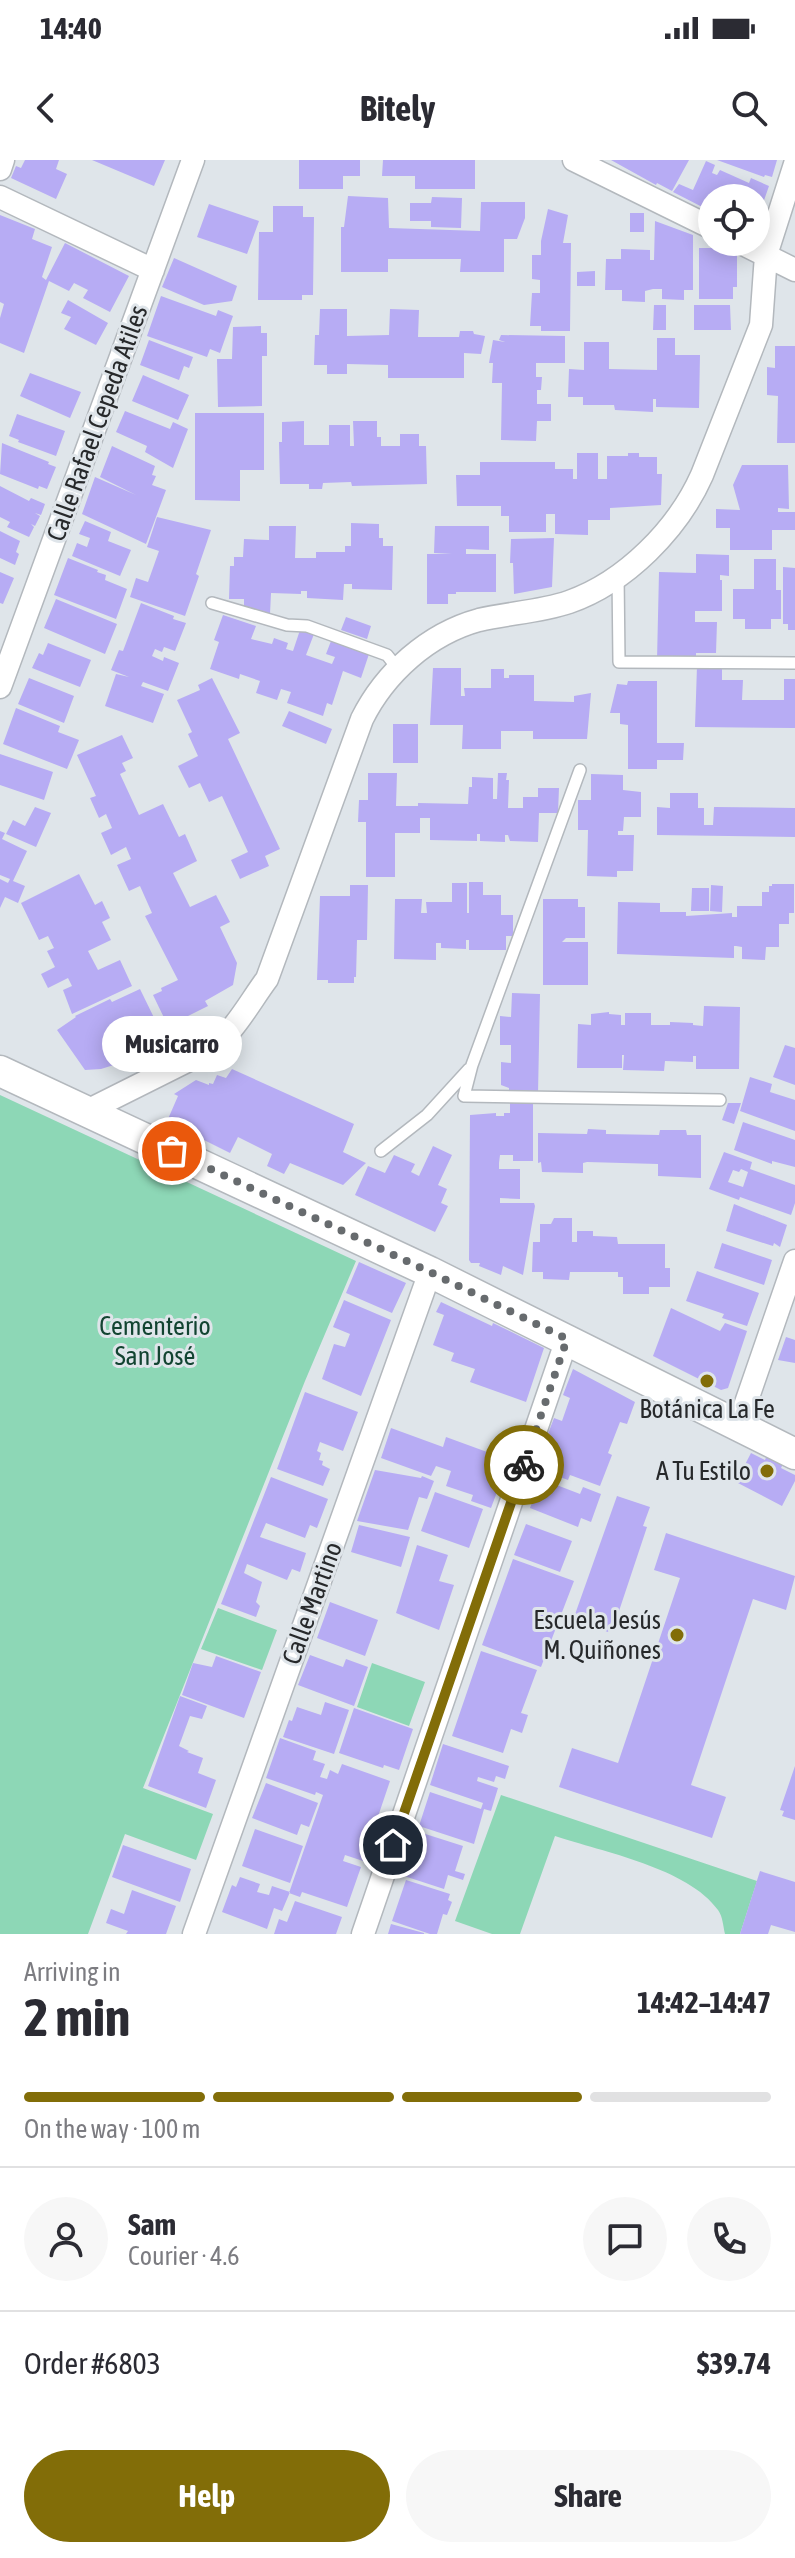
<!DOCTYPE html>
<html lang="en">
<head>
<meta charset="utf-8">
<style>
	:root { --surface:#fff; --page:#f7f7f7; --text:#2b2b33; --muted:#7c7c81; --line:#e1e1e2; --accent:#826d08 }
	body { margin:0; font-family:"Asap Condensed",sans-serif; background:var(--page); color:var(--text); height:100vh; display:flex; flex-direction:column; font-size:30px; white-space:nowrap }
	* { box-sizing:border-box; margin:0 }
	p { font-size:26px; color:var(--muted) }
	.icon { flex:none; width:44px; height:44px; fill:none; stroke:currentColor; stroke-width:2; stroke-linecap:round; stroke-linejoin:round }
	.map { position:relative; height:1774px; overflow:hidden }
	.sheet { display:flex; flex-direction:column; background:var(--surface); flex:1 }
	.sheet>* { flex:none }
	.fabs { position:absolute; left:698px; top:24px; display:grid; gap:16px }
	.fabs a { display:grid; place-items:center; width:72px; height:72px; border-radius:50%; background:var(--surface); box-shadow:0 4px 20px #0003; font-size:40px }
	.pin { position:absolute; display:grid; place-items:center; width:68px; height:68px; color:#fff; margin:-34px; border:4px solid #fff; border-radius:50%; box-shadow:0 2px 8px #0007 }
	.courier { position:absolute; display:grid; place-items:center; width:80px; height:80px; margin:-40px; border:6px solid #826d08; border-radius:50%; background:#fff; color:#222; box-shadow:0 2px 10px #0007 }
	.bubble { position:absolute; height:56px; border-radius:28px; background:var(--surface); box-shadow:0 4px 20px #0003; font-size:26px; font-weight:700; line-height:56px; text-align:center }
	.overview em { font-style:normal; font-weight:700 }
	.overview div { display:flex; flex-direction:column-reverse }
	.overview { display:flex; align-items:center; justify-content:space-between; height:136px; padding:0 24px }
	h1 { font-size:52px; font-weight:700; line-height:60px }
	.bar { display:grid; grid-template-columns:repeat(4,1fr); gap:12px 8px; align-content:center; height:96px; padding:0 24px }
	.bar i { height:10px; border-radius:6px; background:var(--line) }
	.bar .selected { background:var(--accent) }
	.bar p { grid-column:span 4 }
	.line { display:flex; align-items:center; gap:20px; padding:0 24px; border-top:2px solid var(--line) }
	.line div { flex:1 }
	.round { display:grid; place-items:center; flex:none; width:84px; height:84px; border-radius:42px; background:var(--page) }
	.primary-button { display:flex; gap:16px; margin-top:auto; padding:16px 24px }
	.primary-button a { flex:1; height:92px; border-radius:48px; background:var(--accent); color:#fff; font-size:32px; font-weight:700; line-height:92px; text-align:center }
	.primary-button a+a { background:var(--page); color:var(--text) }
	.status { display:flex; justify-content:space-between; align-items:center; height:56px; padding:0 40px; background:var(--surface); direction:ltr }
	.status svg { height:22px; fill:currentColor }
	header { display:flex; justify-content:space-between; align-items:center; height:104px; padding:0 24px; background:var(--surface); font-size:36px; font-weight:700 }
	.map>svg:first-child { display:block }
	.green { fill:#8dd7b6 }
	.building { fill:#b7acf4; fill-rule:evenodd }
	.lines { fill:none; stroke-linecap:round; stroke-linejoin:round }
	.lane-casing { stroke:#b3b8bd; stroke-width:14 }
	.street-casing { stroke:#b3b8bd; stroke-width:25 }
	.secondary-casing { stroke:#b3b8bd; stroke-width:33 }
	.lane { stroke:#fff; stroke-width:11 }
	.street { stroke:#fff; stroke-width:22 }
	.secondary { stroke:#fff; stroke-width:30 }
	.done { stroke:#676b6e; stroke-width:8; stroke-dasharray:0 14.4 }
	.route { stroke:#826d08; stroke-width:10 }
	.poi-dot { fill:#826d08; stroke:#dfe5ea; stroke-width:3 }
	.labels { text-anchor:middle; stroke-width:6; stroke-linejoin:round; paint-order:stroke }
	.street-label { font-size:26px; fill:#27292b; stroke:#dfe5ea }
	.park-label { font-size:26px; fill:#124431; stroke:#dfe5ea }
	.poi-label { font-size:26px; fill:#27292b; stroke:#dfe5ea; text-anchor:end }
</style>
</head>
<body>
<div class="status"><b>14:40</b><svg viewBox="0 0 49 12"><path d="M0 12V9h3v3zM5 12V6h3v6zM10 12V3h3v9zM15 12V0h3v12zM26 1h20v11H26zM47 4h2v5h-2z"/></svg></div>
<header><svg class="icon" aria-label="back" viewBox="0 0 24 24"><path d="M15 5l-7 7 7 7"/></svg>Bitely<svg class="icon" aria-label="search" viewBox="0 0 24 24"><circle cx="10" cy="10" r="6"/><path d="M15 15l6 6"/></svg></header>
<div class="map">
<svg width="795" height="1774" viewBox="0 0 795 1774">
	<rect width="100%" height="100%" fill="#dfe5ea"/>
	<!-- green -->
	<path class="green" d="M0,935L356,1101L305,1221L143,1628L213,1654L196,1700L125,1674L88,1774H0Z
		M218,1448L277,1470L262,1510L201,1489Z
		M372,1503L425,1522L409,1566L357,1547Z
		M501,1635L757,1721L740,1774H725C723,1766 723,1757 718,1750C688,1708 603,1692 555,1676L520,1774H492L455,1761Z"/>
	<!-- building -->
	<path class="building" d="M25,0H59L56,9L67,14L56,39L11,18L16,6L21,8Z
		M92,0H165L154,26Z
		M299,0H360V16H343V29H299Z
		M383,0H475V29H415V16H382Z
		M611,0H689L672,31L657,23L656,25Z
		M717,0H777L772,17L765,15L764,17Z
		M706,1L715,5L712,13L717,15L720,10L749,23L751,18L769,26L756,63V38H712V52L673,32L679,24L693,30Z
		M348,36L388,38L389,68L480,71L481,42H525V58L517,79H504V112H460L461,99H388V112H341V67H344Z
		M432,37L462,38L461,68L431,67V61H410V43H431Z
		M209,44L259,61L247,94L197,77Z
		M273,46H303V57H314L313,135H302V140H258L259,72H273Z
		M548,49L568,55L563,83H571L570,171H541V166H530L532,133H540V120L532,119V95H541V81Z
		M630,53H644V72H630Z
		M0,55L35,69L32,79L52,87L42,117L46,120L65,83L129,116L110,152L83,138L88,130L74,123L69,131L49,121L24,193L0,183V158L4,144L0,142Z
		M655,61L693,75V130H684V140L662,139V129H653L645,131V142L622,141V130H605L606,99H621V89L650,90V100H654Z
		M699,88H737V127H733V139H699Z
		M174,98L237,126L232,141L204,145L162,127Z
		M595,111V126H577V112Z
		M161,136L216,156L218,150L233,156L220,193L210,189L207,197L147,176Z
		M68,140L108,163L96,185L64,169L71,157L61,153Z
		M654,145H666V170H653Z
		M694,145H730L731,170H694Z
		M320,149H347V176L389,175L390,149L419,150L418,177H459L460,171H473L474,174L485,176L481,194L464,193V218H388V205L347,204V214H327V205H314L315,175H319Z
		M261,166V173H267V196H262V246L218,247L217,199H232L233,167Z
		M501,175L565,176V203H536V217H542L541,230H537V244H551V261H537L536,281L501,280L502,223H492L493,203H489L493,180L505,182L499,180Z
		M657,178H675V195H700L699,248L656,247V239H653V252L615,250L614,245H583V237H568L569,209L584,210V182H609V209L657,210Z
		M149,180L193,197L189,208L184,206L179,220L140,205Z
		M775,186H795V283H777L778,236L767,235V207L775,208Z
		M30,213L81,232L70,258L20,236Z
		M143,215L189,235L178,260L132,241Z
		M125,251L170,269L173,262L188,269L173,308L145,292L147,286L116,272Z
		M195,253H264V310H240V341L195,340Z
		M17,254L65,271L56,296L18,282L19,280L9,276Z
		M304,261V285H329V265H350V286H354L353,261H377V277H381V286H400V274H419V286H426L427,324L352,326L351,322L323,323L322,329H309V324H280L279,282H282V262Z
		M2,283L49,302L48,304L56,307L47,329L39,326L38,329L0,314Z
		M112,286L155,306L152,315L156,316L152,325L166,330L146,384L82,354L95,317L136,335L100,317Z
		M577,293H598V319H607V296H628V293H639V297H657V314H662L661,345L610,348V360H588V375L555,374V354H546V372H509V356H501V346H457L456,315H480V302H555V309H573V319H577Z
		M742,305H788L789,349L778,348V352H795V370H772V390H730V368H716V349L740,350L733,325Z
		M0,326L29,341L31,338L45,344L41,355L35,353L40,356L35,366L31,364L34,367L29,377L7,367L10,362L0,357Z
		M157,357L211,370L196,414L199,416L185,456L130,437L136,418L148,422L159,391L147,387Z
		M85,361L111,372L108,381L131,390L120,416L72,396L77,383L87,387L90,378L79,374Z
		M351,363L379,364V378H383V386H393L392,430L352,429V424H344L343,440L307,438V431H301V434L271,433L270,454L244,448V439H229L230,406H234V397H243L244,379L269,380V366H296L295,398H316V392H345V386H351Z
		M435,366H489V390L466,389V394H496V432H456V434H448V444H427V394H452L434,393Z
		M0,371L20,381L16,392L19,394L15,405L0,398Z
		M554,378L552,427L514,434L513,403H510L511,379Z
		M696,394L729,395V416L720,415V420H722V451H695V462H717L716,493H696V501L657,500L659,412L696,413Z
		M68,398L98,410L97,412L106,415L105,420L127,429L116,459L54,435Z
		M754,399H776V430H781V459H771V469H745V459H733V429H754Z
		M783,407L795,408V470H788V464H783Z
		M0,412L14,418L3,444L0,443Z
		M56,439L117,464L105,494L44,468Z
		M141,443L174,456L173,459L186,463L175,491L164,487L162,492L155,489L152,496L163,501L164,497L179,503L168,531L143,522L141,526L164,534L153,563L105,546L116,514L129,517L111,510L119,490L123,491Z
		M223,455L256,466L251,479L272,484L274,478L288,483L286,489L293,491L300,470L314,474L306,495L332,504L335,497L326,494L331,481L369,494L361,518L343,511L332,545L327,543L323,556L287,543L291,532L281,529L277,540L256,533L260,521L240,514L239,519L210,509L219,482L214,480Z
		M346,457L371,466L367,479L341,470Z
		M48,483L91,500L80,527L32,508L39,493L43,495Z
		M697,506L722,507V520H743L742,540H784V519H795V568L695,567Z
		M433,508H461V536H465L464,528H491V509H504V518H509V515H534V541L574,542V536L591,533L587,579H533V571H501V589H462L463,565H430Z
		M29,518L74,536L64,563L18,544Z
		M212,518L240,573L228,579L280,689L265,696L269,706L240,719L231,700L248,692L222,636L209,642L200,623L189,628L178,606L198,596L188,574L192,572L177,540L200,530L198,525Z
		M628,521H657V583H684L683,600H657V609H628V565L620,564V553H610L617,524L627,525Z
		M16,548L60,566L58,572L79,580L67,609L3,584Z
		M289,551L332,569L326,584L282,566Z
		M393,564H418V603H393Z
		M122,575L133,598L122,603L126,611L120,614L139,655L163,644L179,677L185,674L197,701L173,713L190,747L216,735L230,762L220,767L237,803L233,825L205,841L208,846L168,866L153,835L162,831L161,828L178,820L145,756L152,753L140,726L129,731L117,705L131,699L126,687L111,695L101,673L112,668L106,654L99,658L90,638L96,636L77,595Z
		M0,594L53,612L44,640L0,625Z
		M368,613H397L396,646H418V643L468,644L469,627H472V617L493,618V639H497L498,613H507L506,620H509L508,648H523V637H538V628H559L558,653H539L538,682L510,681L508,675H505V682L480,681V674H477V681L430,680V658H420V673H395V717H366V662H358L359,640H368Z
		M591,614L623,615V630L641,632V657H624L623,671H618V675H634L633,711H617V717L587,716L588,670H578V640H591Z
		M670,633H698V648H704V665H713L714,647L795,648V677L657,675V647L670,648Z
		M35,647L51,653L36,687L6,674L13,660L25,666Z
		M0,671L5,673L2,679L27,691L13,721L25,726L18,743L5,737L0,748V719L8,723L10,719L0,715Z
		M79,714L95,745L102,741L110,758L102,762L111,780L88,791L98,810L120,800L132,826L72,854L63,830L72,826L68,818L48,828L41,814L55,807L47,791L54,788L48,776L39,780L21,743Z
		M469,722H483V735H501V755H513V776H506V790H469V780H466V789L441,788V783H436V800L394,799L395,739H422L421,753H427L426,742H452V723H467V753H469Z
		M772,724H794V753H789V764H779V787H766L765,800L742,799V787L736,786H734V798L617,794L618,742L660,743V752H686V756L732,753V757H737V746H762V732H769V726H772Z
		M350,725H368L367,780H357L356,817H354V823H328V820H317L320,736H350Z
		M711,725L723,726L722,752L710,751Z
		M692,728H709V751H691Z
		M543,739H578V747H585V778H566L562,782H588V825H543Z
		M140,829L161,872L142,881L149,894L101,909L85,910L57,870L76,857L75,856L110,839L112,842Z
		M512,833L540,834L538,934L509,933V928L501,925V902L511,903V885H500V856L511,857Z
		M704,846L740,847L739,909H696V896H693V902L665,901L664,911L623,910L624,895H622V908H577L578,864L591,865V854L609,852V854L621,855V865H625V853H651V865H670V862L693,863V865L703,866Z
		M785,885L795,888V925L773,917Z
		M232,909L354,964L343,992L366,1003L343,1025L290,1003L284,1014L267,1006L272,994L238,977L230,993L192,974L191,969L168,959L178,936L174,934L196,920L209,925V923L213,924L217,915L226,918Z
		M750,917L772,924L770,932L795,940V971L740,951Z
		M510,940H533V1001H513V995H500L499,1003V1009H520V1039L500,1038V1043H534L535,1046L523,1115L503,1106L501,1115L479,1106L480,1103H471L469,1100L470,955L496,953V956H504V953H510Z
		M728,943H741L734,964L722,960Z
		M743,962L795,980V1007L772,1001V1004L734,990Z
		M588,969L606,970V974L659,975L660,970H686L687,975H701V1018L658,1016V1004L587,1002L583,1003V1013L542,1012L541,1002L538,1003V973L587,974Z
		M433,986L452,995L438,1025L447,1029L441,1043L448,1046L435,1072L355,1035L368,1006L385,1013L394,995L415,1004L411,1012L419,1016Z
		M724,992L752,1002L750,1009L795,1025V1043L791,1055L740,1037L739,1040L709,1029ZM741,1009L748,1012L743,1027L728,1022L733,1010L739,1012Z
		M734,1044L787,1065L780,1087L774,1083L773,1086L726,1071Z
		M554,1058H572V1082H577V1071H593V1076L617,1077L618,1084H665V1108H670V1127H649V1134H623V1117H618V1112H570L569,1120L543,1119V1112H532L533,1082H540V1064H551Z
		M722,1083L772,1100L764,1125L714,1108Z
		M359,1102L406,1123L392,1153L346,1133Z
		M697,1111L759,1133L747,1166L722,1158L724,1154L686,1141Z
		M344,1140L391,1160L361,1236L322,1219L334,1184L345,1187L350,1174L333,1167Z
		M441,1142L492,1166L493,1163L544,1188L526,1242L470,1222L475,1209L451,1201L454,1193L433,1185L444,1155L436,1152Z
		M671,1148L720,1171L725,1163L747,1171L728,1228L721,1230L653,1196Z
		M786,1177L795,1180V1203L778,1200Z
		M573,1209L635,1242L627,1264L620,1262L608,1293L612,1295L600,1326L570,1315L568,1320L535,1308L554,1258L562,1261L570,1238L563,1235Z
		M305,1232L358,1252L343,1291L320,1282L317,1291L321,1293L319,1300L323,1301L322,1305L330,1309L323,1326L277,1309Z
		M391,1268L443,1287L446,1277L509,1300L491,1348L471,1341L473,1335L446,1326L451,1311L436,1306L431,1316L381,1298Z
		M751,1293L765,1300L767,1295L783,1304L781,1308L795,1315V1321L782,1346L736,1322Z
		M375,1310L421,1318L422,1316L434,1321L427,1339L419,1337L408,1370L357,1361Z
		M271,1317L328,1339L317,1368L310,1365L305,1378L266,1363L260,1377L306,1393L300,1412L292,1409L287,1420L247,1404L244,1413L262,1422L256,1442L260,1446L256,1457L221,1444Z
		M541,1319L580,1334L583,1327L601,1334L591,1362L581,1358L578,1367L530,1348Z
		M435,1332L483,1349L469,1388L421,1371Z
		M617,1336L650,1347L643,1366L647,1367L617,1457L613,1455L608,1472L573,1460Z
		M526,1364L572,1381L560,1412L514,1395Z
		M359,1365L410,1377L401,1407L351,1392Z
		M666,1373L795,1416L786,1450L753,1439L691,1625L726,1637L712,1678L559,1627L572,1588L618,1603L680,1418L654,1410Z
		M417,1385L448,1395L439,1421L454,1425L439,1470L396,1453Z
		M513,1399L574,1421L541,1507L482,1485Z
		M330,1442L378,1460L365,1496L317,1478Z
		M481,1491L537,1510L521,1553L528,1555L522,1573L511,1569L503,1593L452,1576Z
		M310,1495L343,1507L346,1499L368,1507L354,1546L298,1525Z
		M216,1496L261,1512L244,1558L182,1535L193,1503L212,1507Z
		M180,1536L207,1546L202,1559L190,1556L179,1586L189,1591L187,1592L203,1598L198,1613L216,1620L206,1648L148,1626Z
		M325,1542L349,1550L334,1594L283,1577L289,1560L292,1561L297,1547L321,1555Z
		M354,1548L413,1569L399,1610L384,1605L383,1608L339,1593Z
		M280,1578L316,1591L313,1600L325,1604L320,1617L327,1619L330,1610L338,1614L342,1604L390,1621L363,1701L345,1695L343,1701L361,1707L347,1747L302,1732L300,1737L289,1733L323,1635L316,1632L315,1635L266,1618Z
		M443,1584L509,1606L505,1619L496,1616L494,1622L478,1617L477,1621L498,1628L491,1651L484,1649L474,1684L419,1666L430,1632L481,1649L483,1643L430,1625Z
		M795,1606V1660L782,1656L784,1651L780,1650Z
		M266,1623L318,1643L309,1667L301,1664L297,1675L252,1658Z
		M255,1669L303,1686L290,1723L242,1706Z
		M416,1671L463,1686L455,1711L465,1714L463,1720L448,1715L444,1729L401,1715Z
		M123,1685L191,1709L180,1742L112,1717Z
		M760,1711L795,1722V1772L771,1765L768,1774H740Z
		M240,1717L260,1724L257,1732L269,1735L272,1726L290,1732L282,1751L274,1748L267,1769L222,1752L232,1725L236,1727Z
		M406,1720L450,1734L448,1740L452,1742L447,1755L443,1754L437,1774H430L392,1761Z
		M132,1730L176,1746L166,1774H126L128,1771L106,1763L111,1749L124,1754Z
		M295,1741L342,1757L336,1774H274L279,1759L287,1762Z
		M391,1764L424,1773V1774H388Z"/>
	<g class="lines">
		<defs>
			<path id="lane" d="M618,414L619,502L795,503
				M212,443L287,465L307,466L387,495L398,509
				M580,610L472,905L464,936L720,940
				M381,991L427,955L469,909"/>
			<path id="street" d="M574,0L712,68
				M0,9L3,0
				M0,37L153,110
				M739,82L795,110
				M0,527L193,0
				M87,951L207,891C233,875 249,843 267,819L362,559C385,513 428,474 479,460C508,453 540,452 569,442C626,422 678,369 702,315L761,165L766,95L795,4
				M738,1266L795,1101
				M194,1774L430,1112
				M363,1774L567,1179"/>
			<path id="secondary" d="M0,911L430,1112L795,1294"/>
		</defs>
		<!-- lane casing -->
		<use href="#lane" class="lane-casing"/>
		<!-- street casing -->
		<use href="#street" class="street-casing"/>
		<!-- secondary casing -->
		<use href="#secondary" class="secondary-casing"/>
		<!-- lane -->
		<use href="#lane" class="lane"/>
		<!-- street -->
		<use href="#street" class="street"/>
		<!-- secondary -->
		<use href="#secondary" class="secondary"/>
	</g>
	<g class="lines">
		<!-- done -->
		<path class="done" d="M172,991L430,1112L567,1179L524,1305"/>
		<!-- route -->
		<path class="route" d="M393,1685L524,1305"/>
	</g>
	<!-- markers -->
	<g class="poi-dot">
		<circle cx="707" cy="1221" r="8"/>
		<circle cx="767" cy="1311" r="8"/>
		<circle cx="677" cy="1475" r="8"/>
	</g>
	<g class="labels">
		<!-- street labels -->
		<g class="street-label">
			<text transform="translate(97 263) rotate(-70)" y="9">Calle Rafael Cepeda Atiles</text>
			<text transform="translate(312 1443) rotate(-70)" y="9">Calle Martino</text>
		</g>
		<!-- park labels -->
		<g class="park-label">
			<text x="155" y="1175">Cementerio<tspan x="155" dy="30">San José</tspan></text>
		</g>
		<!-- poi labels -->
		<g class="poi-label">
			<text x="707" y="1258" text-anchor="middle">Botánica La Fe</text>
			<text x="751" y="1320">A Tu Estilo</text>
			<text x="661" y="1469">Escuela Jesús<tspan x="661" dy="30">M. Quiñones</tspan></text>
		</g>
	</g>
</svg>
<div class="fabs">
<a><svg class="icon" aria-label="locate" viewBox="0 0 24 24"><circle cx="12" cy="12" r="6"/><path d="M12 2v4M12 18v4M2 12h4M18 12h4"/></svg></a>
</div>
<div class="pin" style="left:172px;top:991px;background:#ea580c"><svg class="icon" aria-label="bag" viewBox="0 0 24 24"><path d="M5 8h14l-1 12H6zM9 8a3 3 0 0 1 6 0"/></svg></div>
<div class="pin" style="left:393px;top:1685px;background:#1f2937"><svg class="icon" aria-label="home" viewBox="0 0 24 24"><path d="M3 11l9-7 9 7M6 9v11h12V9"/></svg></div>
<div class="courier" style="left:524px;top:1305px"><svg class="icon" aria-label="bike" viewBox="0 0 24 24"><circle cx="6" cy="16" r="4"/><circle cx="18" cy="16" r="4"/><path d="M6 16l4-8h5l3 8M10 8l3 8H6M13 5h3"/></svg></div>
<div class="bubble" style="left:102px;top:856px;width:140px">Musicarro</div>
</div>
<section class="sheet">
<div class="overview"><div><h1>2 min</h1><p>Arriving in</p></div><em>14:42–14:47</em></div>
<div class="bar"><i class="selected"></i><i class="selected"></i><i class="selected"></i><i></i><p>On the way · 100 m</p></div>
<div class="line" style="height:144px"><a class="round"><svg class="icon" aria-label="person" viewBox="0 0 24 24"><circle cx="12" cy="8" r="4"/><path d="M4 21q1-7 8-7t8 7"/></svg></a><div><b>Sam</b><p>Courier · 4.6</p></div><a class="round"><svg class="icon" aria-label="chat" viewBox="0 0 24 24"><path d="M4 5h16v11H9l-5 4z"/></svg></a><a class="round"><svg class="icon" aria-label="phone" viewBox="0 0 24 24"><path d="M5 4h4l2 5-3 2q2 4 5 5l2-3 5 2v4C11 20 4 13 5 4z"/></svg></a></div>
<div class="line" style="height:104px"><div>Order #6803</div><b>$39.74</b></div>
<div class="primary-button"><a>Help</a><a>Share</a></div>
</section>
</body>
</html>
